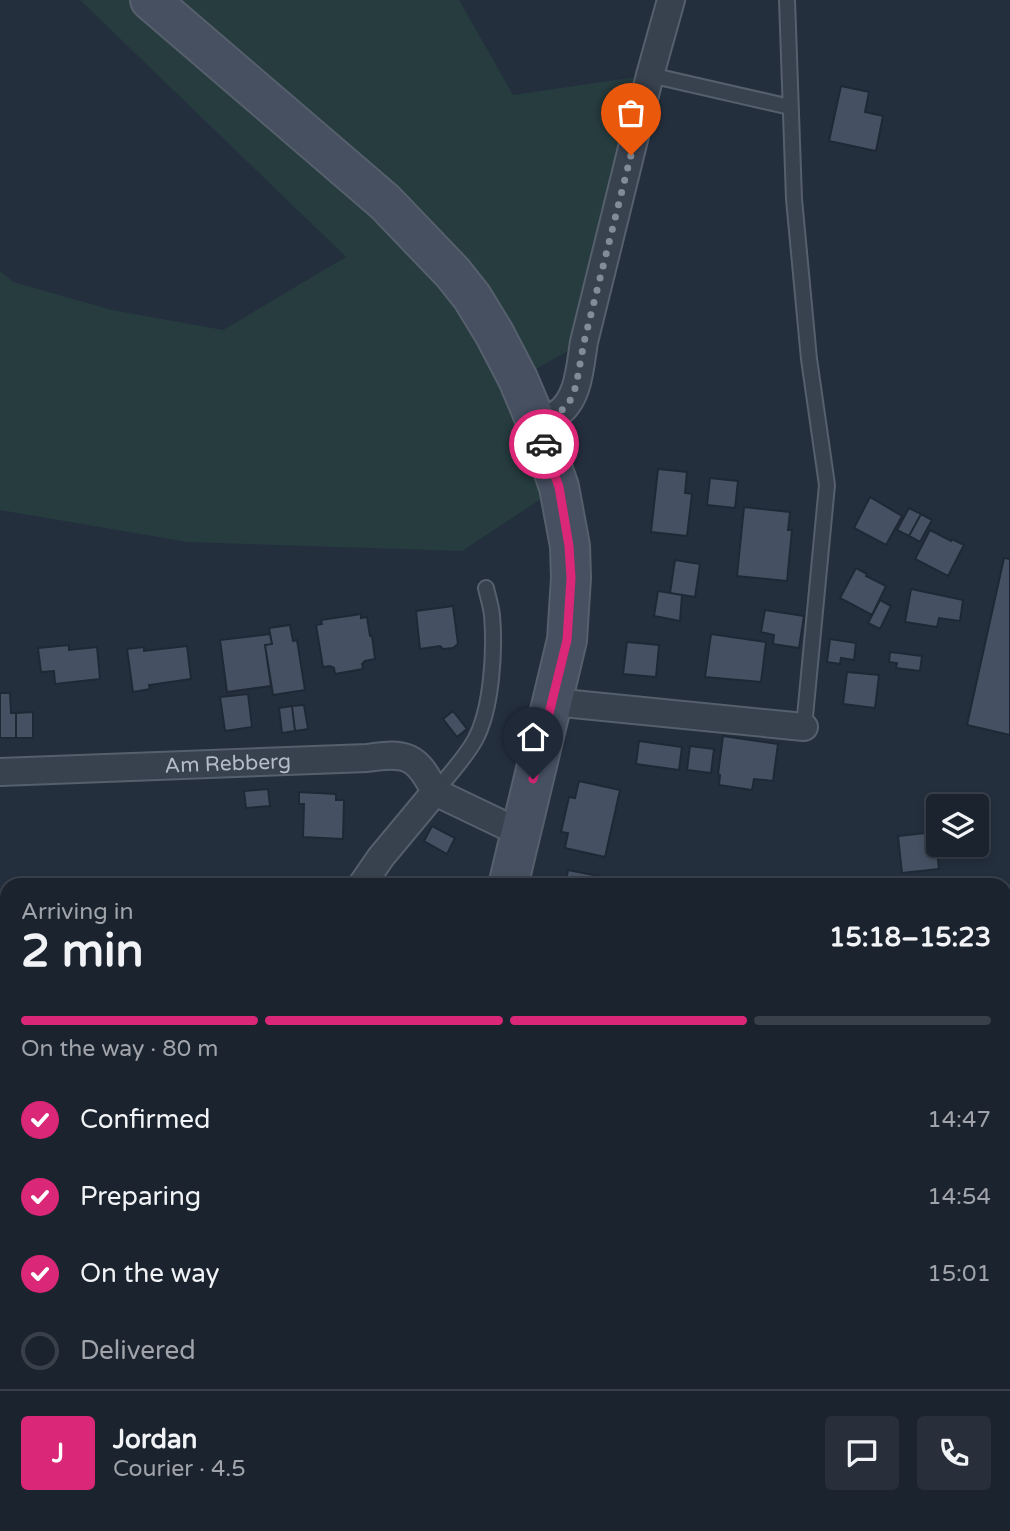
<!DOCTYPE html>
<html lang="en">
<head>
<meta charset="utf-8">
<style>
	:root { --surface:#1b232e; --page:#282f3a; --text:#f1f3f6; --muted:#a0a4aa; --line:#39404a; --accent:#db2777 }
	body { margin:0; font-family:"Varela Round",sans-serif; background:var(--page); color:var(--text); height:100vh; display:flex; flex-direction:column; font-size:26px; white-space:nowrap }
	* { box-sizing:border-box; margin:0 }
	p { font-size:23px; color:var(--muted) }
	.icon { flex:none; width:38px; height:38px; fill:none; stroke:currentColor; stroke-width:2; stroke-linecap:round; stroke-linejoin:round }
	.map { position:relative; flex:1; overflow:hidden }
	.panel { position:absolute; left:0px; top:878px; width:1012px; height:653px; display:flex; flex-direction:column; background:var(--surface); border-radius:21px 21px 0 0; box-shadow:0 4px 10px #0003,0 0 0 2px var(--line) }
	.panel>* { flex:none }
	.buttons { position:absolute; left:926px; top:794px; display:grid; gap:14px }
	.buttons a { display:grid; place-items:center; width:63px; height:63px; border-radius:7px; background:var(--surface); box-shadow:0 4px 10px #0003,0 0 0 2px var(--line); font-size:35px }
	.pin { position:absolute; display:grid; place-items:center; width:60px; height:60px; color:#fff; margin:-72px -30px; border-radius:50% 50% 50% 0; rotate:-45deg; box-shadow:0 0 7px #0007 }
	.pin .icon { rotate:45deg }
	.courier { position:absolute; display:grid; place-items:center; width:70px; height:70px; margin:-35px; border:5px solid #db2777; border-radius:50%; background:#fff; color:#222; box-shadow:0 2px 9px #0007 }
	.head em { font-style:normal; font-weight:700 }
	.head div { display:flex; flex-direction:column-reverse }
	.head { display:flex; align-items:center; justify-content:space-between; height:119px; padding:0 21px }
	h1 { font-size:46px; font-weight:700; line-height:52px }
	.bar { display:grid; grid-template-columns:repeat(4,1fr); gap:10px 7px; align-content:center; height:84px; padding:0 21px }
	.bar i { height:9px; border-radius:5px; background:var(--line) }
	.bar .on { background:var(--accent) }
	.bar p { grid-column:span 4 }
	.line { display:flex; align-items:center; gap:18px; padding:0 21px; border-top:2px solid var(--line) }
	.line div { flex:1 }
	.round { display:grid; place-items:center; flex:none; width:74px; height:74px; border-radius:7px; background:var(--page) }
	ol { padding:0 21px; list-style:none }
	li { display:flex; align-items:center; gap:21px; height:77px }
	li p { margin-inline-start:auto }
	li .icon { padding:7px; border-radius:50%; background:var(--accent); color:#fff; stroke-width:4 }
	li:last-child { color:var(--muted) }
	li i { width:38px; height:38px; border:4px solid var(--line); border-radius:50% }
	.map>svg:first-child { display:block }
	.green { fill:#263c3f }
	.building { fill:#455162; stroke:#1f2835; stroke-width:2 }
	.lines { fill:none; stroke-linecap:round; stroke-linejoin:round }
	.service-casing { stroke:#565f6c; stroke-width:18 }
	.minor-casing { stroke:#565f6c; stroke-width:30 }
	.secondary-casing { stroke:#565f6c; stroke-width:42 }
	.service { stroke:#38414e; stroke-width:14 }
	.minor { stroke:#38414e; stroke-width:26 }
	.secondary { stroke:#465061; stroke-width:38 }
	.done { stroke:#828b98; stroke-width:7; stroke-dasharray:0 12.6 }
	.route { stroke:#db2777; stroke-width:9 }
	.labels { text-anchor:middle; stroke-width:5; stroke-linejoin:round; paint-order:stroke }
	.street-label { font-size:21px; fill:#b4bcc9; stroke:#1d2633 }
</style>
</head>
<body>
<div class="map">
<svg width="1010" height="1531" viewBox="0 0 1010 1531">
	<rect width="100%" height="100%" fill="#242f3e"/>
	<!-- green -->
	<path class="green" d="M80,0H459L513,95L650,75L584,342L518,379L559,487L462,551L188,542L0,510V271L13,282L112,310L223,330L346,257Z"/>
	<!-- building -->
	<path class="building" d="M841,86L869,92L865,112L883,116L876,151L829,141Z
		M658,469L687,472L685,493L692,494L687,536L651,532Z
		M710,478L738,481L735,508L707,505Z
		M870,497L902,516L886,545L854,528Z
		M744,507L790,512L788,530H792L787,581L737,576Z
		M909,508L921,514L909,536L897,530Z
		M921,514L932,520L920,542L909,536Z
		M930,530L951,541L952,539L964,545L948,576L915,559Z
		M1004,558L1010,559V735L967,725Z
		M675,560L700,564L695,597L670,593Z
		M856,568L867,574L866,576L886,586L872,615L840,598Z
		M911,589L963,600L960,621L939,618L937,627L905,622Z
		M658,591L682,595L680,621L654,616Z
		M880,600L891,606L880,629L868,623Z
		M453,606L458,644L453,648L443,649L440,646L420,649L416,611Z
		M765,610L804,616L799,648L773,644L774,635L761,632Z
		M361,614V618L367,617L370,636H372L375,659L365,661L362,664L363,669L335,674L334,668L330,666L323,667L316,625L322,624L321,620Z
		M290,625L293,641L297,640L305,690L273,695L265,645L272,644L269,628Z
		M270,634L272,644L265,645L271,686L227,692L220,640Z
		M711,634L766,642L761,682L705,677Z
		M830,639L856,643L854,660L841,658L840,664L827,662Z
		M627,642L659,645L656,677L623,674Z
		M69,645V650L97,647L100,679L55,684L54,671L41,672L38,648Z
		M187,646L191,679L149,685L150,689L133,692L127,649L144,647V651Z
		M890,652L922,656L920,671L896,668L897,663L889,662Z
		M847,672L879,675L875,708L843,704Z
		M0,693H10L11,713H16V738H0Z
		M248,694L252,727L225,731L220,697Z
		M304,705L308,729L295,731L292,706Z
		M292,706L295,731L282,733L279,708Z
		M453,711L467,729L457,737L443,719Z
		M33,712V738H16V713Z
		M723,736L778,744L773,781L754,779L752,790L719,785L720,775L718,774Z
		M639,741L682,747L679,770L636,764Z
		M690,746L714,749L711,773L687,770Z
		M579,781L620,790L605,857L565,848L568,833L561,832L569,797L575,798Z
		M268,789L270,806L246,808L244,791Z
		M299,792L336,794V800H344L343,839L303,837L304,804H299Z
		M432,826L455,838L447,854L424,841Z
		M935,832L939,869L902,873L898,836Z
		M568,870L609,878L607,886H565Z
		M968,876L971,886H951V881Z
		M1004,1240L1010,1246V1281L1004,1286Z
		M7,1248V1296H0V1249Z
		M1010,1308V1332L1006,1336L1004,1312Z
		M1010,1377V1416L1007,1417L1004,1412V1379Z
		M36,1524H77V1531H34V1527Z
		M177,1524H226V1531H177Z
		M473,1524H516L517,1531H474Z
		M536,1524H574L576,1531H538Z
		M717,1524H779L782,1531H723L722,1527Z
		M888,1524H986L974,1531H892Z
		M345,1525V1531H296V1527Z"/>
	<g class="lines">
		<defs>
			<path id="service" d="M787,0L794,199L809,359L827,485L804,727
				M650,75L790,107
				M435,792C449,775 465,758 475,740C492,709 495,650 492,615C491,606 488,597 486,588
				M0,1229L7,1227"/>
			<g id="minor">
				<path d="M537,424C543,421 551,418 557,414C579,400 580,366 584,342L650,75L671,0"/>
				<path d="M553,702L804,727"/>
				<path id="s1" d="M0,772L367,758C406,752 417,755 435,792"/>
				<path d="M435,792L506,826L520,830"/>
				<path d="M361,886L381,857L435,792"/>
				<path d="M1004,1442L1010,1441"/>
				<path d="M269,1524V1531"/>
			</g>
			<path id="secondary" d="M150,0L385,202L453,273L472,297L494,333L518,379L537,424L559,487L570,546L571,578L567,640L508,886
				M1004,1155L1010,1149
				M820,1524L822,1531"/>
		</defs>
		<!-- service casing -->
		<use href="#service" class="service-casing"/>
		<!-- minor casing -->
		<use href="#minor" class="minor-casing"/>
		<!-- secondary casing -->
		<use href="#secondary" class="secondary-casing"/>
		<!-- service -->
		<use href="#service" class="service"/>
		<!-- minor -->
		<use href="#minor" class="minor"/>
		<!-- secondary -->
		<use href="#secondary" class="secondary"/>
	</g>
	<g class="lines">
		<!-- done -->
		<path class="done" d="M544,444L537,424L558,414L569,403L576,386L584,342L631,155"/>
		<!-- route -->
		<path class="route" d="M533,779L567,640L571,578L569,546L559,487L544,444"/>
	</g>
	<g class="labels">
		<!-- street labels -->
		<g class="street-label">
			<text dy="7" stroke="none"><textPath href="#s1" startOffset="228">Am Rebberg</textPath></text>
		</g>
	</g>
</svg>
<div class="buttons">
<a><svg class="icon" aria-label="layers" viewBox="0 0 24 24"><path d="M12 4l9 5-9 5-9-5zM3 14l9 5 9-5"/></svg></a>
</div>
<div class="pin" style="left:631px;top:155px;background:#ea580c"><svg class="icon" aria-label="bag" viewBox="0 0 24 24"><path d="M5 8h14l-1 12H6zM9 8a3 3 0 0 1 6 0"/></svg></div>
<div class="pin" style="left:533px;top:779px;background:#1f2937"><svg class="icon" aria-label="home" viewBox="0 0 24 24"><path d="M3 11l9-7 9 7M6 9v11h12V9"/></svg></div>
<div class="courier" style="left:544px;top:444px"><svg class="icon" aria-label="car" viewBox="0 0 24 24"><path d="M5 17H2v-5l4-1 3-4h7l3 4 3 1v5h-3M9 17h6M6 11h13"/><circle cx="7" cy="17" r="2"/><circle cx="17" cy="17" r="2"/></svg></div>
<section class="panel">
<div class="head"><div><h1>2 min</h1><p>Arriving in</p></div><em>15:18–15:23</em></div>
<div class="bar"><i class="on"></i><i class="on"></i><i class="on"></i><i></i><p>On the way · 80 m</p></div>
<ol>
<li><svg class="icon" aria-label="check" viewBox="0 0 24 24"><path d="M5 12l5 5 9-10"/></svg>Confirmed<p>14:47</p></li>
<li><svg class="icon" aria-label="check" viewBox="0 0 24 24"><path d="M5 12l5 5 9-10"/></svg>Preparing<p>14:54</p></li>
<li><svg class="icon" aria-label="check" viewBox="0 0 24 24"><path d="M5 12l5 5 9-10"/></svg>On the way<p>15:01</p></li>
<li><i></i>Delivered</li>
</ol>
<div class="line" style="height:126px"><b class="round" style="background:var(--accent);color:#fff">J</b><div><b>Jordan</b><p>Courier · 4.5</p></div><a class="round"><svg class="icon" aria-label="chat" viewBox="0 0 24 24"><path d="M4 5h16v11H9l-5 4z"/></svg></a><a class="round"><svg class="icon" aria-label="phone" viewBox="0 0 24 24"><path d="M5 4h4l2 5-3 2q2 4 5 5l2-3 5 2v4C11 20 4 13 5 4z"/></svg></a></div>
</section>
</div>
</body>
</html>
